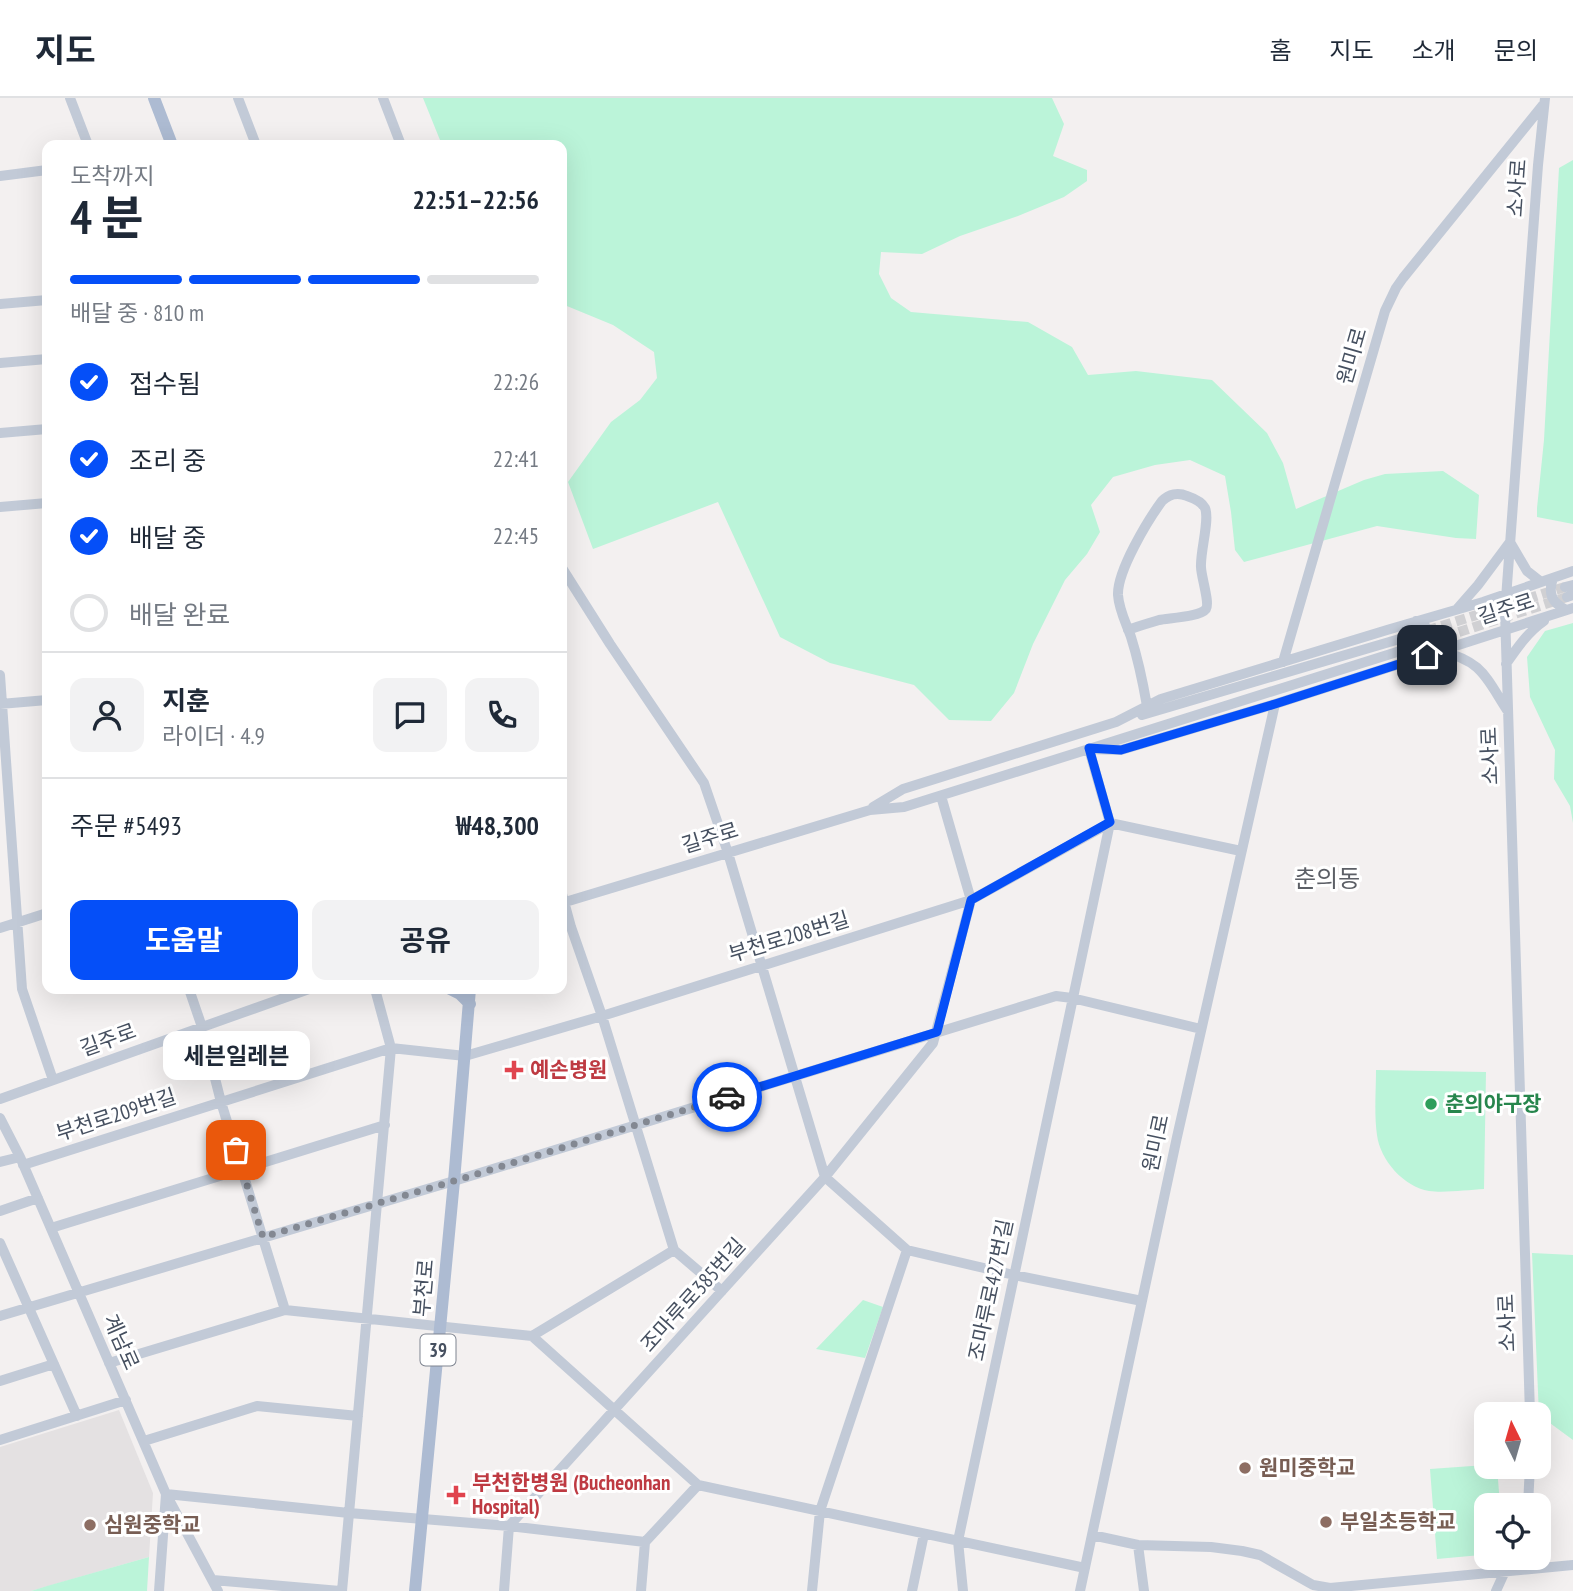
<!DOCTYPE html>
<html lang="ko">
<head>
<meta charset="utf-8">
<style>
	:root { --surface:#fff; --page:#f2f2f3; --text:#1f2937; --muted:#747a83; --line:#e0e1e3; --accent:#054ff8 }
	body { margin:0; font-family:"PT Sans Narrow","Noto Sans KR",sans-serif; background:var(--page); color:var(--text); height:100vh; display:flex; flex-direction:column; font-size:26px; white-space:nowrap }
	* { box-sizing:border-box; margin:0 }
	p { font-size:23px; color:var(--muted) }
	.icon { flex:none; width:38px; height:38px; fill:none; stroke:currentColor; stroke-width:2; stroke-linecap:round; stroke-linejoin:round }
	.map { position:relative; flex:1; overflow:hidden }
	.sheet { position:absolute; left:42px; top:42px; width:525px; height:854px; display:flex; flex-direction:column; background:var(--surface); border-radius:14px; box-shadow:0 7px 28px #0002 }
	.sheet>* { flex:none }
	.needle { width:46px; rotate:355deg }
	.fabs { position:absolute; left:1474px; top:1304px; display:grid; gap:14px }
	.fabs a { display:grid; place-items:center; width:77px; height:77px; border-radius:14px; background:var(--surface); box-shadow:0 7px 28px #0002; font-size:35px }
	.pin { position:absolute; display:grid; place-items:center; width:60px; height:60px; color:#fff; margin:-30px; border-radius:14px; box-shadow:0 4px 10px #0006 }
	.courier { position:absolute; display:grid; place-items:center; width:70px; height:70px; margin:-35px; border:5px solid #054ff8; border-radius:50%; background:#fff; color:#222; box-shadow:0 2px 9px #0007 }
	.bubble { position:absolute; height:49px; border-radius:14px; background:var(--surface); box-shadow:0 7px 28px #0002; font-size:23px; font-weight:700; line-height:49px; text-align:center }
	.head em { font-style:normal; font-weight:700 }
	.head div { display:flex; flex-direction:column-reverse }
	.head { display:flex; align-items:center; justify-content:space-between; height:119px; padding:0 28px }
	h1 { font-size:46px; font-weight:700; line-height:52px }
	.bar { display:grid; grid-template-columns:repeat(4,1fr); gap:10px 7px; align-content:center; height:84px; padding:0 28px }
	.bar i { height:9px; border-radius:5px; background:var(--line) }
	.bar .active { background:var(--accent) }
	.bar p { grid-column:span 4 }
	.line { display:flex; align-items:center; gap:18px; padding:0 28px; border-top:2px solid var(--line) }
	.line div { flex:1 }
	.round { display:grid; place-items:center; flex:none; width:74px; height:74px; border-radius:14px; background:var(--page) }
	ol { padding:0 28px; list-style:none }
	li { display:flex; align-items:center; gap:21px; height:77px }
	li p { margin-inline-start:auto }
	li .icon { padding:7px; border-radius:50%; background:var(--accent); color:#fff; stroke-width:4 }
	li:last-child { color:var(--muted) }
	li i { width:38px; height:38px; border:4px solid var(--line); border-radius:50% }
	.cta { display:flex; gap:14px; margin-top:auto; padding:14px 28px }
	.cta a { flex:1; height:80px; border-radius:14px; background:var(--accent); color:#fff; font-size:28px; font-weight:700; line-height:80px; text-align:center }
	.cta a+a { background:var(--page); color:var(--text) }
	header { display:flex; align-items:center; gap:42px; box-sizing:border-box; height:98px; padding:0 35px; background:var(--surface); border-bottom:2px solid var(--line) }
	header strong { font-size:33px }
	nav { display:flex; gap:38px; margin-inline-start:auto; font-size:24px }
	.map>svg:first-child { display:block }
	.education { fill:#e4e1e2 }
	.green { fill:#bbf4d9 }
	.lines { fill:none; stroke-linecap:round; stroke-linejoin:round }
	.minor-tunnel { stroke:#d0d0d3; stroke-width:10; stroke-dasharray:10 5; stroke-linecap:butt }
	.minor { stroke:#c2cad7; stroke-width:10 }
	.major { stroke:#adbbd2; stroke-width:12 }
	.done { stroke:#838892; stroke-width:7; stroke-dasharray:0 12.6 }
	.route { stroke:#054ff8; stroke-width:9 }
	.health-dot { fill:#e0444e; stroke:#fff; stroke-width:2.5 }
	.leisure-dot { fill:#2e9e5b; stroke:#fff; stroke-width:2.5 }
	.education-dot { fill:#8d6e63; stroke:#fff; stroke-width:2.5 }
	.labels { text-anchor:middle; stroke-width:6; stroke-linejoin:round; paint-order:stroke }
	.shield { fill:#fff; stroke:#7e8490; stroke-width:2 }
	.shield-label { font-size:19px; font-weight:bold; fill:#465060 }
	.street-label { font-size:21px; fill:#465060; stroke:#fff }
	.health-label { font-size:21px; font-weight:bold; fill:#be3a42; stroke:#fff; text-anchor:start }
	.leisure-label { font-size:21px; font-weight:bold; fill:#27864d; stroke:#fff; text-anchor:start }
	.education-label { font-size:21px; font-weight:bold; fill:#785e54; stroke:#fff; text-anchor:start }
	.quarter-label { font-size:24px; fill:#5c5f66; stroke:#fff }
</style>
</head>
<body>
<header>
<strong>지도</strong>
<nav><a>홈</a><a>지도</a><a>소개</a><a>문의</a></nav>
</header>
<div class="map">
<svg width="1573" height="1493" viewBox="0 0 1573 1493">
	<rect width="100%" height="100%" fill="#f3f0f0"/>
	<!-- education -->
	<path class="education" d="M119,1312L153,1395L149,1459L31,1493H0V1349Z"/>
	<!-- green -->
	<path class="green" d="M423,0H1052L1064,26L1053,58L1087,72V83L1064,99L1018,118L960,138L922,156L881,154L879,176L891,200L911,214L1028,224L1072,249L1088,277L1136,273L1212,282L1267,335L1283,365L1296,411L1364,382L1385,376L1443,373L1479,397L1476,441L1456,440L1377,428L1244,464L1235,452L1231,414L1225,378L1190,362L1155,367L1113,379L1091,407L1100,434L1087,456L1065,482L1033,546L1014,595L991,623L949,622L914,587L830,565L780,539L718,404L593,451L568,384L611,324L640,302L657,280L654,254L613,227L562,206V47H442Z
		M1573,62V426L1537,419V410L1544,342L1559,70Z
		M1573,525V725L1570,708L1554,681L1555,652L1530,599L1527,559L1545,533Z
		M1376,972L1486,974L1484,1091C1468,1092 1444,1095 1429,1093C1404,1089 1380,1062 1377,1037C1374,1016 1376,993 1376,972Z
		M1532,1155L1573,1157V1342L1539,1317Z
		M863,1202L883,1209L865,1260L816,1251Z
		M1486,1367V1368L1497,1369L1500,1407H1486V1410L1477,1411L1481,1457L1437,1461L1430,1371Z
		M149,1459L147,1493H31L47,1488Z"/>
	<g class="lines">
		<!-- minor-tunnel -->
		<path class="minor-tunnel" d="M1413,537L1565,489
			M1416,548L1567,499"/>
		<!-- minor -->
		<path class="minor" d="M70,0L88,47
			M238,0L256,47
			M383,0L401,47
			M0,78L47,72
			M0,206L47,202
			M0,265L47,261
			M0,335L47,331
			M0,409L47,405
			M1510,444L1527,473L1541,484
			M562,470L610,546L704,685L728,755L825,1079L907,1152L1014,1177L1142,1203
			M1553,480C1548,495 1551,504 1566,512
			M1565,489L1573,487
			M1567,499L1573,497
			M1457,511L1478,487L1510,444
			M1416,523C1419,525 1423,526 1426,529C1431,537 1429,549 1427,557
			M1128,532C1138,528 1149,525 1159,522C1169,520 1200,519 1206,511C1210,505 1201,478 1201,469C1200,454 1210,421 1205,410C1202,404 1193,400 1187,398C1178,394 1169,396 1162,403C1148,422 1117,473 1118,497C1119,512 1126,525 1131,539C1138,561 1143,585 1147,608
			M1440,553C1482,563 1485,578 1507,612
			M1283,564L1385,213L1396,190L1403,180L1543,7
			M1506,566C1517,550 1528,534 1544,523
			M0,577L22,891L53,982
			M0,606L47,602
			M1142,617L1413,537
			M873,709L903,691L1116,624L1161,601L1387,532L1483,504L1573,473
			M562,796L571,829L602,918L674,1152L722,1193
			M562,805L870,712L904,709L1089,651L1121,652L1275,606L1573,510
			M0,830L47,815
			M189,891L202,929L221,1004L285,1212
			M0,1001L309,891
			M0,1020L20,1059L166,1396L218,1493
			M0,1064L20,1059
			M23,1067L391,950L465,958L602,918L971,802L1110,725L1241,753
			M0,1113L38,1100
			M51,1130L385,1027
			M0,1145L77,1318
			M0,1218L454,1083L1056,898L1072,900L1201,931
			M532,1238L674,1152
			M109,1265L285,1212L532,1238L698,1387
			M0,1283L54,1266
			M1530,1316L1505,514L1538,67L1545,0
			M0,1342L126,1302
			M144,1343L257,1308L358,1318
			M698,1387L1085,1470
			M166,1396L349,1415L509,1428L645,1444
			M1528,1407L1530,1368
			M1092,1437L1138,1447L1211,1449L1242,1453L1260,1457L1313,1487L1330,1490L1573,1467
			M1138,1447L1144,1493
			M213,1482L340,1493
			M159,1493L166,1396
			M342,1493L391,950L375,891
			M504,1493L509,1428L825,1079L933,945L971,802L941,698
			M641,1493L645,1444L698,1387
			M812,1493L820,1413L907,1152
			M912,1493L924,1436
			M963,1493L958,1443L1110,725L1089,651L1416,548
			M1080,1493L1177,1039L1275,606
			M1496,1493L1511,1460"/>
		<!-- major -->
		<path class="major" d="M154,0L172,47
			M450,891L460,896L470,906
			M415,1493L454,1083L470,891"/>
	</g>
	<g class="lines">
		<!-- done -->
		<path class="done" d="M236,1052L263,1139L454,1083L727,999"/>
		<!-- route -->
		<path class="route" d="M727,999L937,934L971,802L1110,724L1089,650L1121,652L1275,606L1427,557"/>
	</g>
	<!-- markers -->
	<g class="health-dot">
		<path d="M510.5 961.5h7v7h7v7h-7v7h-7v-7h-7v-7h7z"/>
		<path d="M452.5 1386.5h7v7h7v7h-7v7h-7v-7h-7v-7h7z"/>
	</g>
	<circle class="leisure-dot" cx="1431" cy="1006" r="7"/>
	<g class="education-dot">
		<circle cx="1245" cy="1370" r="7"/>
		<circle cx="1326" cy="1424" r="7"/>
		<circle cx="90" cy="1427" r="7"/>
	</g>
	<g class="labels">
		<!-- shield labels -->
		<rect class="shield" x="420.5" y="1236.5" width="35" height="31" rx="5"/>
		<g class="shield-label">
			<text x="438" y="1259">39</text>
		</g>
		<!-- street labels -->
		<g class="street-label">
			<text transform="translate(1517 90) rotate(-86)" y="7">소사로</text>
			<text transform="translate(1352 258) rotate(-74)" y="7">원미로</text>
			<text transform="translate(1506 511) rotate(-18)" y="7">길주로</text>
			<text transform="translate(1490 658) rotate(-92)" y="7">소사로</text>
			<text transform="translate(710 740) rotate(-17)" y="7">길주로</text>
			<text transform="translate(789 839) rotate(-17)" y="7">부천로208번길</text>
			<text transform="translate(108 942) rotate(-20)" y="7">길주로</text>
			<text transform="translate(116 1017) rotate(-18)" y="7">부천로209번길</text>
			<text transform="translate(1156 1045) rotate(-78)" y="7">원미로</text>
			<text transform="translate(424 1190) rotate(-85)" y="7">부천로</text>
			<text transform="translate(991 1192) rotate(-78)" y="7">조마루로427번길</text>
			<text transform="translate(693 1197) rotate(-48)" y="7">조마루로385번길</text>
			<text transform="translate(1507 1225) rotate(-92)" y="7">소사로</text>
			<text transform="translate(121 1244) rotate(66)" y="7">계남로</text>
		</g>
		<!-- health labels -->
		<g class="health-label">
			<text x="530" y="979">예손병원</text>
			<text x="472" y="1392">부천한병원 (Bucheonhan<tspan x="472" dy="24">Hospital)</tspan></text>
		</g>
		<!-- leisure labels -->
		<g class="leisure-label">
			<text x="1445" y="1013">춘의야구장</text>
		</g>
		<!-- education labels -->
		<g class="education-label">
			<text x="1259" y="1377">원미중학교</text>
			<text x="1340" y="1431">부일초등학교</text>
			<text x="104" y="1434">심원중학교</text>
		</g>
		<!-- quarter labels -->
		<g class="quarter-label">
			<text x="1327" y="789">춘의동</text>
		</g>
	</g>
</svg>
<div class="fabs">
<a><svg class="needle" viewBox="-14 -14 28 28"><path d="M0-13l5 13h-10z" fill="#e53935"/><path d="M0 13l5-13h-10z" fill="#747a83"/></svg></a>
<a><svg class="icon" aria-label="locate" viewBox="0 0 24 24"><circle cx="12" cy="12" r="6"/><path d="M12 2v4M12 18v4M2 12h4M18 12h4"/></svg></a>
</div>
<div class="pin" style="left:236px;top:1052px;background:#ea580c"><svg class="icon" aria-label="bag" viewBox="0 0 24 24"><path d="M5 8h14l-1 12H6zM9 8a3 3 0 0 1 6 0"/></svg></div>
<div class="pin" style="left:1427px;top:557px;background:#1f2937"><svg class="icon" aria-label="home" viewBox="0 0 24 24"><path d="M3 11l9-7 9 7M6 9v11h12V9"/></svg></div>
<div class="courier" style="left:727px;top:999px"><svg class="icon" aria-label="car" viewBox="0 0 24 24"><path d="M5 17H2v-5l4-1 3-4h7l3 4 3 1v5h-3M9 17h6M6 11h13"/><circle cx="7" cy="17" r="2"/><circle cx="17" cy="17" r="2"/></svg></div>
<div class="bubble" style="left:163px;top:933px;width:147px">세븐일레븐</div>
<section class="sheet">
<div class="head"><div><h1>4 분</h1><p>도착까지</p></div><em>22:51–22:56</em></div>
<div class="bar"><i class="active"></i><i class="active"></i><i class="active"></i><i></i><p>배달 중 · 810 m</p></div>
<ol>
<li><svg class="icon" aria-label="check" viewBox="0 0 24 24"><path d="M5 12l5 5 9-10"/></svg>접수됨<p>22:26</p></li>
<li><svg class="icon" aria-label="check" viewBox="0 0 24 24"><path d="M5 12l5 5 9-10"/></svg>조리 중<p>22:41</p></li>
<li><svg class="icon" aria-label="check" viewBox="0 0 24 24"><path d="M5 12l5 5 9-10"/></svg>배달 중<p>22:45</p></li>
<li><i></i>배달 완료</li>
</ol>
<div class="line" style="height:126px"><a class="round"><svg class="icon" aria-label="person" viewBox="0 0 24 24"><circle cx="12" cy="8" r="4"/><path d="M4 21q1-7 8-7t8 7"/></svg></a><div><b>지훈</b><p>라이더 · 4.9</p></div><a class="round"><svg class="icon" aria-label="chat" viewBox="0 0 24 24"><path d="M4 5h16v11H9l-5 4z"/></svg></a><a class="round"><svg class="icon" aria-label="phone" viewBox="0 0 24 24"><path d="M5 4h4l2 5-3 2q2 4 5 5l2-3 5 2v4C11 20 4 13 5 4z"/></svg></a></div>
<div class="line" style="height:91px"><div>주문 #5493</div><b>₩48,300</b></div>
<div class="cta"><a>도움말</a><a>공유</a></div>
</section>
</div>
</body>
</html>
